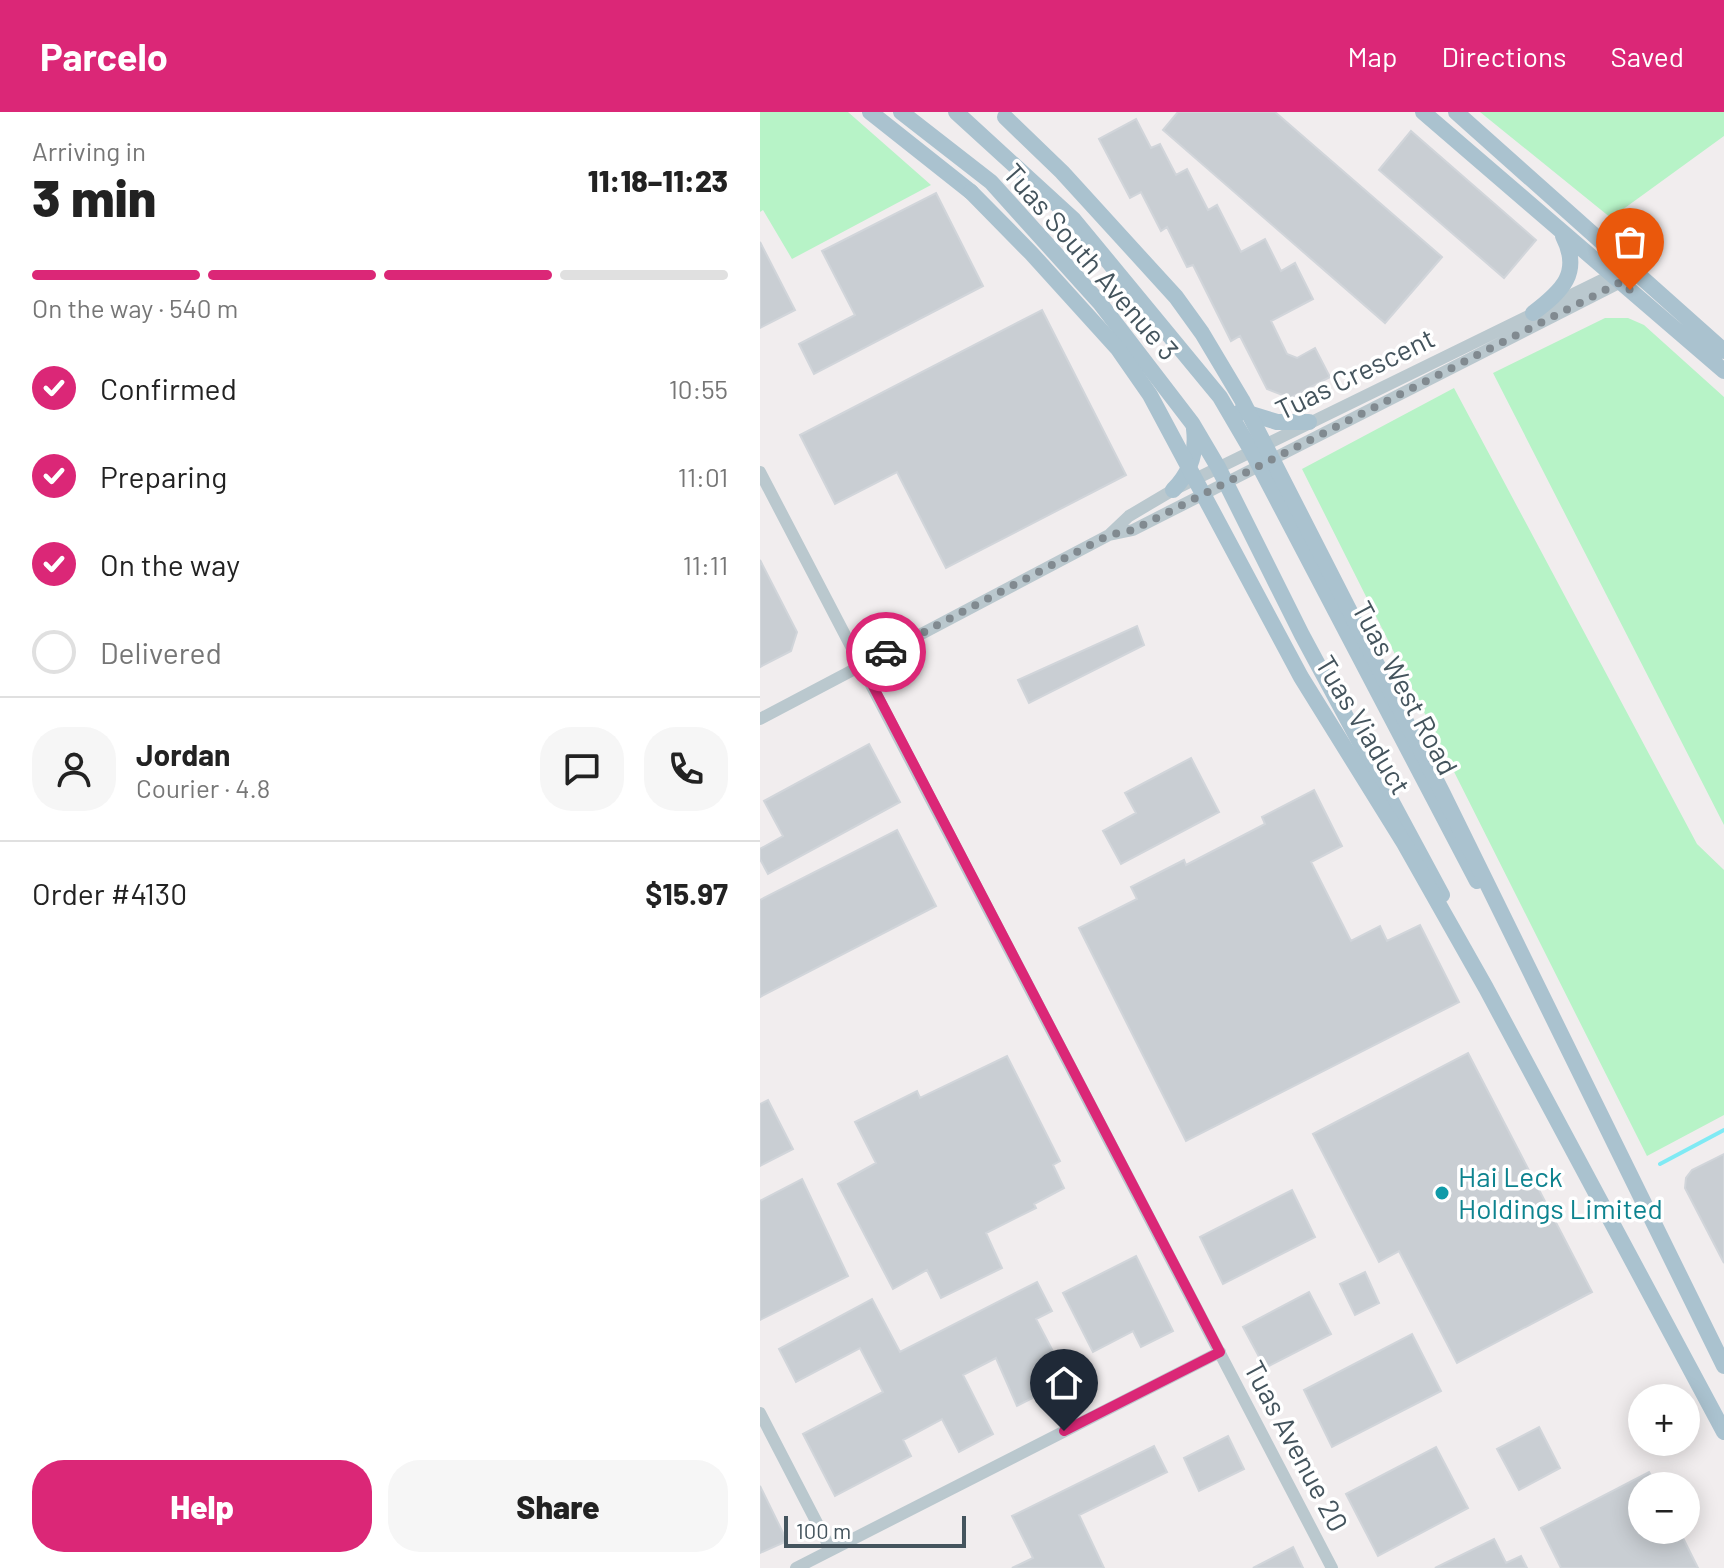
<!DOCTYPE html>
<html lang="en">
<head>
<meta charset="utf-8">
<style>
	:root { --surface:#fff; --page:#f6f6f6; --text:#222; --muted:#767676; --line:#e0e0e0; --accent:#db2777 }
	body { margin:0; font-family:Barlow,sans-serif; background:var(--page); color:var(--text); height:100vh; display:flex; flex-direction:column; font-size:30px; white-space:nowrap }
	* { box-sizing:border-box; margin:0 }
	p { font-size:26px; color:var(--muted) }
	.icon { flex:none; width:44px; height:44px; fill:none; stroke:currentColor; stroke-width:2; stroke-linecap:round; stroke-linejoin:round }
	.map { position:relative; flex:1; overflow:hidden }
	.panel { display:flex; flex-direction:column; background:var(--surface); width:760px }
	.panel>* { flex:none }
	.tools { position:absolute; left:868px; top:1272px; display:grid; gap:16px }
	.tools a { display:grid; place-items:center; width:72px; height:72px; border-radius:50%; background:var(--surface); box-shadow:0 4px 20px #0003; font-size:40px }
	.scale { position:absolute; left:24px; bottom:20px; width:182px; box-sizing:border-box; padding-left:8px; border:4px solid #44545d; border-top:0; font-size:22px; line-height:28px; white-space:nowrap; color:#44545d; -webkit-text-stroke:6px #fff; paint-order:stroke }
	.pin { position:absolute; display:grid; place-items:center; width:68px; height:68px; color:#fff; margin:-82px -34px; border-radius:50% 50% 50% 0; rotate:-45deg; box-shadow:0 0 8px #0007 }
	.pin .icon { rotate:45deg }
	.courier { position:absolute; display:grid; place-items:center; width:80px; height:80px; margin:-40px; border:6px solid #db2777; border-radius:50%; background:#fff; color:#222; box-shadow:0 2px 10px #0007 }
	.summary em { font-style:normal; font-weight:800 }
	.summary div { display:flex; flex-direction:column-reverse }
	.summary { display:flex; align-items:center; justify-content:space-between; height:136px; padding:0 32px }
	h1 { font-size:52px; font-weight:800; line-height:60px }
	.bar { display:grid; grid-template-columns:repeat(4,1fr); gap:12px 8px; align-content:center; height:96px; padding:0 32px }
	.bar i { height:10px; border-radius:6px; background:var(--line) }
	.bar .active { background:var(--accent) }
	.bar p { grid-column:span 4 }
	.line { display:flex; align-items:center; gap:20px; padding:0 32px; border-top:2px solid var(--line) }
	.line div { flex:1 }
	.round { display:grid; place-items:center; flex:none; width:84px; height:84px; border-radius:32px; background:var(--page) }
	ol { padding:0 32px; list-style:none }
	li { display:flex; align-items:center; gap:24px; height:88px }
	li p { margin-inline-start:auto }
	li .icon { padding:8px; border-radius:50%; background:var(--accent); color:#fff; stroke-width:4 }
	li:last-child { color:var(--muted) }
	li i { width:44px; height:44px; border:4px solid var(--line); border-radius:50% }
	.cta { display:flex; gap:16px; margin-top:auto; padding:16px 32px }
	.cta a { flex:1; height:92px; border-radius:32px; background:var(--accent); color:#fff; font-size:32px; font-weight:800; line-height:92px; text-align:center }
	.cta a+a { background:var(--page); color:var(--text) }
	header { display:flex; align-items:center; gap:48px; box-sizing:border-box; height:112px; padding:0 40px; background:var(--accent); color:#fff }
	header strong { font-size:38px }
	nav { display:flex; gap:44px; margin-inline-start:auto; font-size:28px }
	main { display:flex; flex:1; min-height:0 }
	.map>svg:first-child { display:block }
	.green { fill:#b7f3c7 }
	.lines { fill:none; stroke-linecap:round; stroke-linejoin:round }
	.stream { stroke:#80eaf4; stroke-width:4 }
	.building { fill:#c9ced3; stroke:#d1d5da; stroke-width:2 }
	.minor { stroke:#bac8ce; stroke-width:12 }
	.major { stroke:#aac2cf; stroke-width:16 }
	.major-bridge { stroke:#aac2cf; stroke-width:16 }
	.done { stroke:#818a90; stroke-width:8; stroke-dasharray:0 14.4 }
	.route { stroke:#db2777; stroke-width:10 }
	.culture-dot { fill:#0f9aa8; stroke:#fff; stroke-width:3 }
	.labels { text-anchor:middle; stroke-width:7; stroke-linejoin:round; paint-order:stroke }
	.street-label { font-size:28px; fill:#44545d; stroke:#fff }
	.culture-label { font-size:28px; fill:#0d838f; stroke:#fff; text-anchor:start }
</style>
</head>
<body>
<header>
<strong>Parcelo</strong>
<nav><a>Map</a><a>Directions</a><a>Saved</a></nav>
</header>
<main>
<section class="panel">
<div class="summary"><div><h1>3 min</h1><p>Arriving in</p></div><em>11:18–11:23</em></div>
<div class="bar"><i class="active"></i><i class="active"></i><i class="active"></i><i></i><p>On the way · 540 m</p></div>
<ol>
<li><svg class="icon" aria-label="check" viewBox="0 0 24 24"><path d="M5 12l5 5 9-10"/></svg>Confirmed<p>10:55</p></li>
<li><svg class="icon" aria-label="check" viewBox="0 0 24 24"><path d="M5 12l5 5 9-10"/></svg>Preparing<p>11:01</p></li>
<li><svg class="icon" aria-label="check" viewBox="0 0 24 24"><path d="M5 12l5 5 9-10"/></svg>On the way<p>11:11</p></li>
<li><i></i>Delivered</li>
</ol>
<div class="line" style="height:144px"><a class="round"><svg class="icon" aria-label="person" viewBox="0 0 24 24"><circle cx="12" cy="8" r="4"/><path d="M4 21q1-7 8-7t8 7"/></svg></a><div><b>Jordan</b><p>Courier · 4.8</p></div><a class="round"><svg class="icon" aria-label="chat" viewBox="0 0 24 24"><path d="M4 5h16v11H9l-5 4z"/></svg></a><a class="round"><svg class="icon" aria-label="phone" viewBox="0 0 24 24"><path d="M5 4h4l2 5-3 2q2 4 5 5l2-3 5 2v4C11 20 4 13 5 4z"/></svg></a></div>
<div class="line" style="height:104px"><div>Order #4130</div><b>$15.97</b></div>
<div class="cta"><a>Help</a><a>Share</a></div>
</section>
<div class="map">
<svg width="964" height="1456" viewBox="0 0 964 1456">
	<rect width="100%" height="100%" fill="#f1edee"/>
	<!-- green -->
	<path class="green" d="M0,0H88L171,73L32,147L3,98L0,100Z
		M720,0H964V24L851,106Z
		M845,206H868L884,213L964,285V713L733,261Z
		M694,276L937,732L964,758V1003L887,1044L542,357Z"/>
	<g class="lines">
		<!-- stream -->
		<path class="stream" d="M900,1052L964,1018"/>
	</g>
	<!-- building -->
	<path class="building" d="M418,0H515L682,145L625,211L403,18Z
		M376,7L391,36L400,32L416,63L427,57L448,98L457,93L481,140L505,127L521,159L535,151L553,187L511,209L527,242L537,246L555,236L570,265L530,286L507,277L480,224L471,229L433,153L427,155L407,115L401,119L381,80L370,86L339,27Z
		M651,19L776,128L744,166L619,58Z
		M176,81L223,174L54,262L39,232L95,203L62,139Z
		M0,130L35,198L0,216Z
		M282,198L366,363L186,456L137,360L75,392L40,323Z
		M0,448L37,520L31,539L0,555Z
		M377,514L384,533L269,591L258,568Z
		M109,632L140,690L8,762L0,747V737L23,724L4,689Z
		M431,646L459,700L361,752L343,719L376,701L365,681Z
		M554,678L582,734L551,750L591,829L620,814L627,829L660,813L699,890L426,1029L319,816L377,787L371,775L424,748L426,753L505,712L502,705Z
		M137,718L176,794L0,885V788Z
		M708,941L832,1180L697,1251L639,1139L619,1150L553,1022Z
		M247,944L300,1049L293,1053L304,1076L274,1092L276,1096L226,1121L242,1156L181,1186L167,1158L133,1177L78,1072L116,1051L95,1010L157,979L160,986Z
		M8,988L33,1037L0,1054V992Z
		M964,1042V1151L925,1076L926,1066L932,1058Z
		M42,1067L88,1164L0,1208V1089Z
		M532,1078L555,1125L463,1172L440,1125Z
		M376,1144L413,1219L381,1235L373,1219L333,1240L303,1181Z
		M605,1160L619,1191L595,1203L580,1172Z
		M277,1170L292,1199L276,1207L308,1268L257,1294L236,1246L203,1263L233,1322L199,1340L182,1307L143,1328L151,1344L75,1384L43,1322L123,1280L100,1236L36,1270L19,1237L112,1187L140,1240Z
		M549,1180L571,1222L505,1256L483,1215Z
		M652,1222L681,1279L572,1335L544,1278Z
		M779,1315L800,1356L759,1378L737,1337Z
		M468,1324L484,1357L439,1379L424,1346Z
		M394,1334L407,1360L319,1403L344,1456H252L273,1446L252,1404Z
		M676,1335L708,1396L618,1444L586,1382Z
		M889,1360L897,1374H882V1418H919L938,1456H801L781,1416Z
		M0,1374L27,1429L0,1441Z
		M734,1427L746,1451L761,1444L767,1456H675Z
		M533,1435L543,1456H493Z"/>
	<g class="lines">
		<!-- minor -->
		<path class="minor" d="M0,360L572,1456
			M350,422L369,404L413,378L842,168L857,157
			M0,607L349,423L373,418L861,170L865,165
			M0,1301L71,1438
			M36,1456L460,1240"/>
		<!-- major -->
		<path class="major" d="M110,0L211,80
			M141,0L231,70L340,191L432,311L458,355L542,523L682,783
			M196,0L314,108L460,285L491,338L717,769
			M663,0L964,259
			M696,0L964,239
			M773,201C802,179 822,161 803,124
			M481,299L517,310H549
			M413,378C430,361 437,341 434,317"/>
		<!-- major-bridge -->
		<path class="major-bridge" d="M245,5L302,60L416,185L442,221L482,288L682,680L964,1254
			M211,80L271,141L358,237L390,283L541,565L644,731L726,876L964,1320"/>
	</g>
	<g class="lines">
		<!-- done -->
		<path class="done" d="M126,540L349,423L373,418L861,170L870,178"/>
		<!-- route -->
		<path class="route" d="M126,540L102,553L460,1240L304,1319"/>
	</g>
	<!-- markers -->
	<circle class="culture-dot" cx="682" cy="1081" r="8"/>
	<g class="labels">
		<!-- street labels -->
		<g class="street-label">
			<text transform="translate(331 150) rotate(49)" y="10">Tuas South Avenue 3</text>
			<text transform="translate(595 262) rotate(-26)" y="10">Tuas Crescent</text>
			<text transform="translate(645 576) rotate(62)" y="10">Tuas West Road</text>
			<text transform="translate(603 613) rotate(59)" y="10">Tuas Viaduct</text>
			<text transform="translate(536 1334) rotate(62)" y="10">Tuas Avenue 20</text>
		</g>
		<!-- culture labels -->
		<g class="culture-label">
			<text x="698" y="1075">Hai Leck<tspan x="698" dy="32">Holdings Limited</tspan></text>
		</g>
	</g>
</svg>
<div class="tools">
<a>+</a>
<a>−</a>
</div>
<div class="scale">100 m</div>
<div class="pin" style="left:870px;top:178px;background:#ea580c"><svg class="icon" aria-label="bag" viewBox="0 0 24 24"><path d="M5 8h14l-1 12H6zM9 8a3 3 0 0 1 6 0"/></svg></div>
<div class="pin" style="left:304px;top:1319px;background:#1f2937"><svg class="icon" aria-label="home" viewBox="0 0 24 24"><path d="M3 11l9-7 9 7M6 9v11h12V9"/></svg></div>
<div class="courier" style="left:126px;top:540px"><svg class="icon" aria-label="car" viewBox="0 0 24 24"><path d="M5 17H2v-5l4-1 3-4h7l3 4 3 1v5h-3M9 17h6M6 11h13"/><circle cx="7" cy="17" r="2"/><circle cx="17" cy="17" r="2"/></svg></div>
</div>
</main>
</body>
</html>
